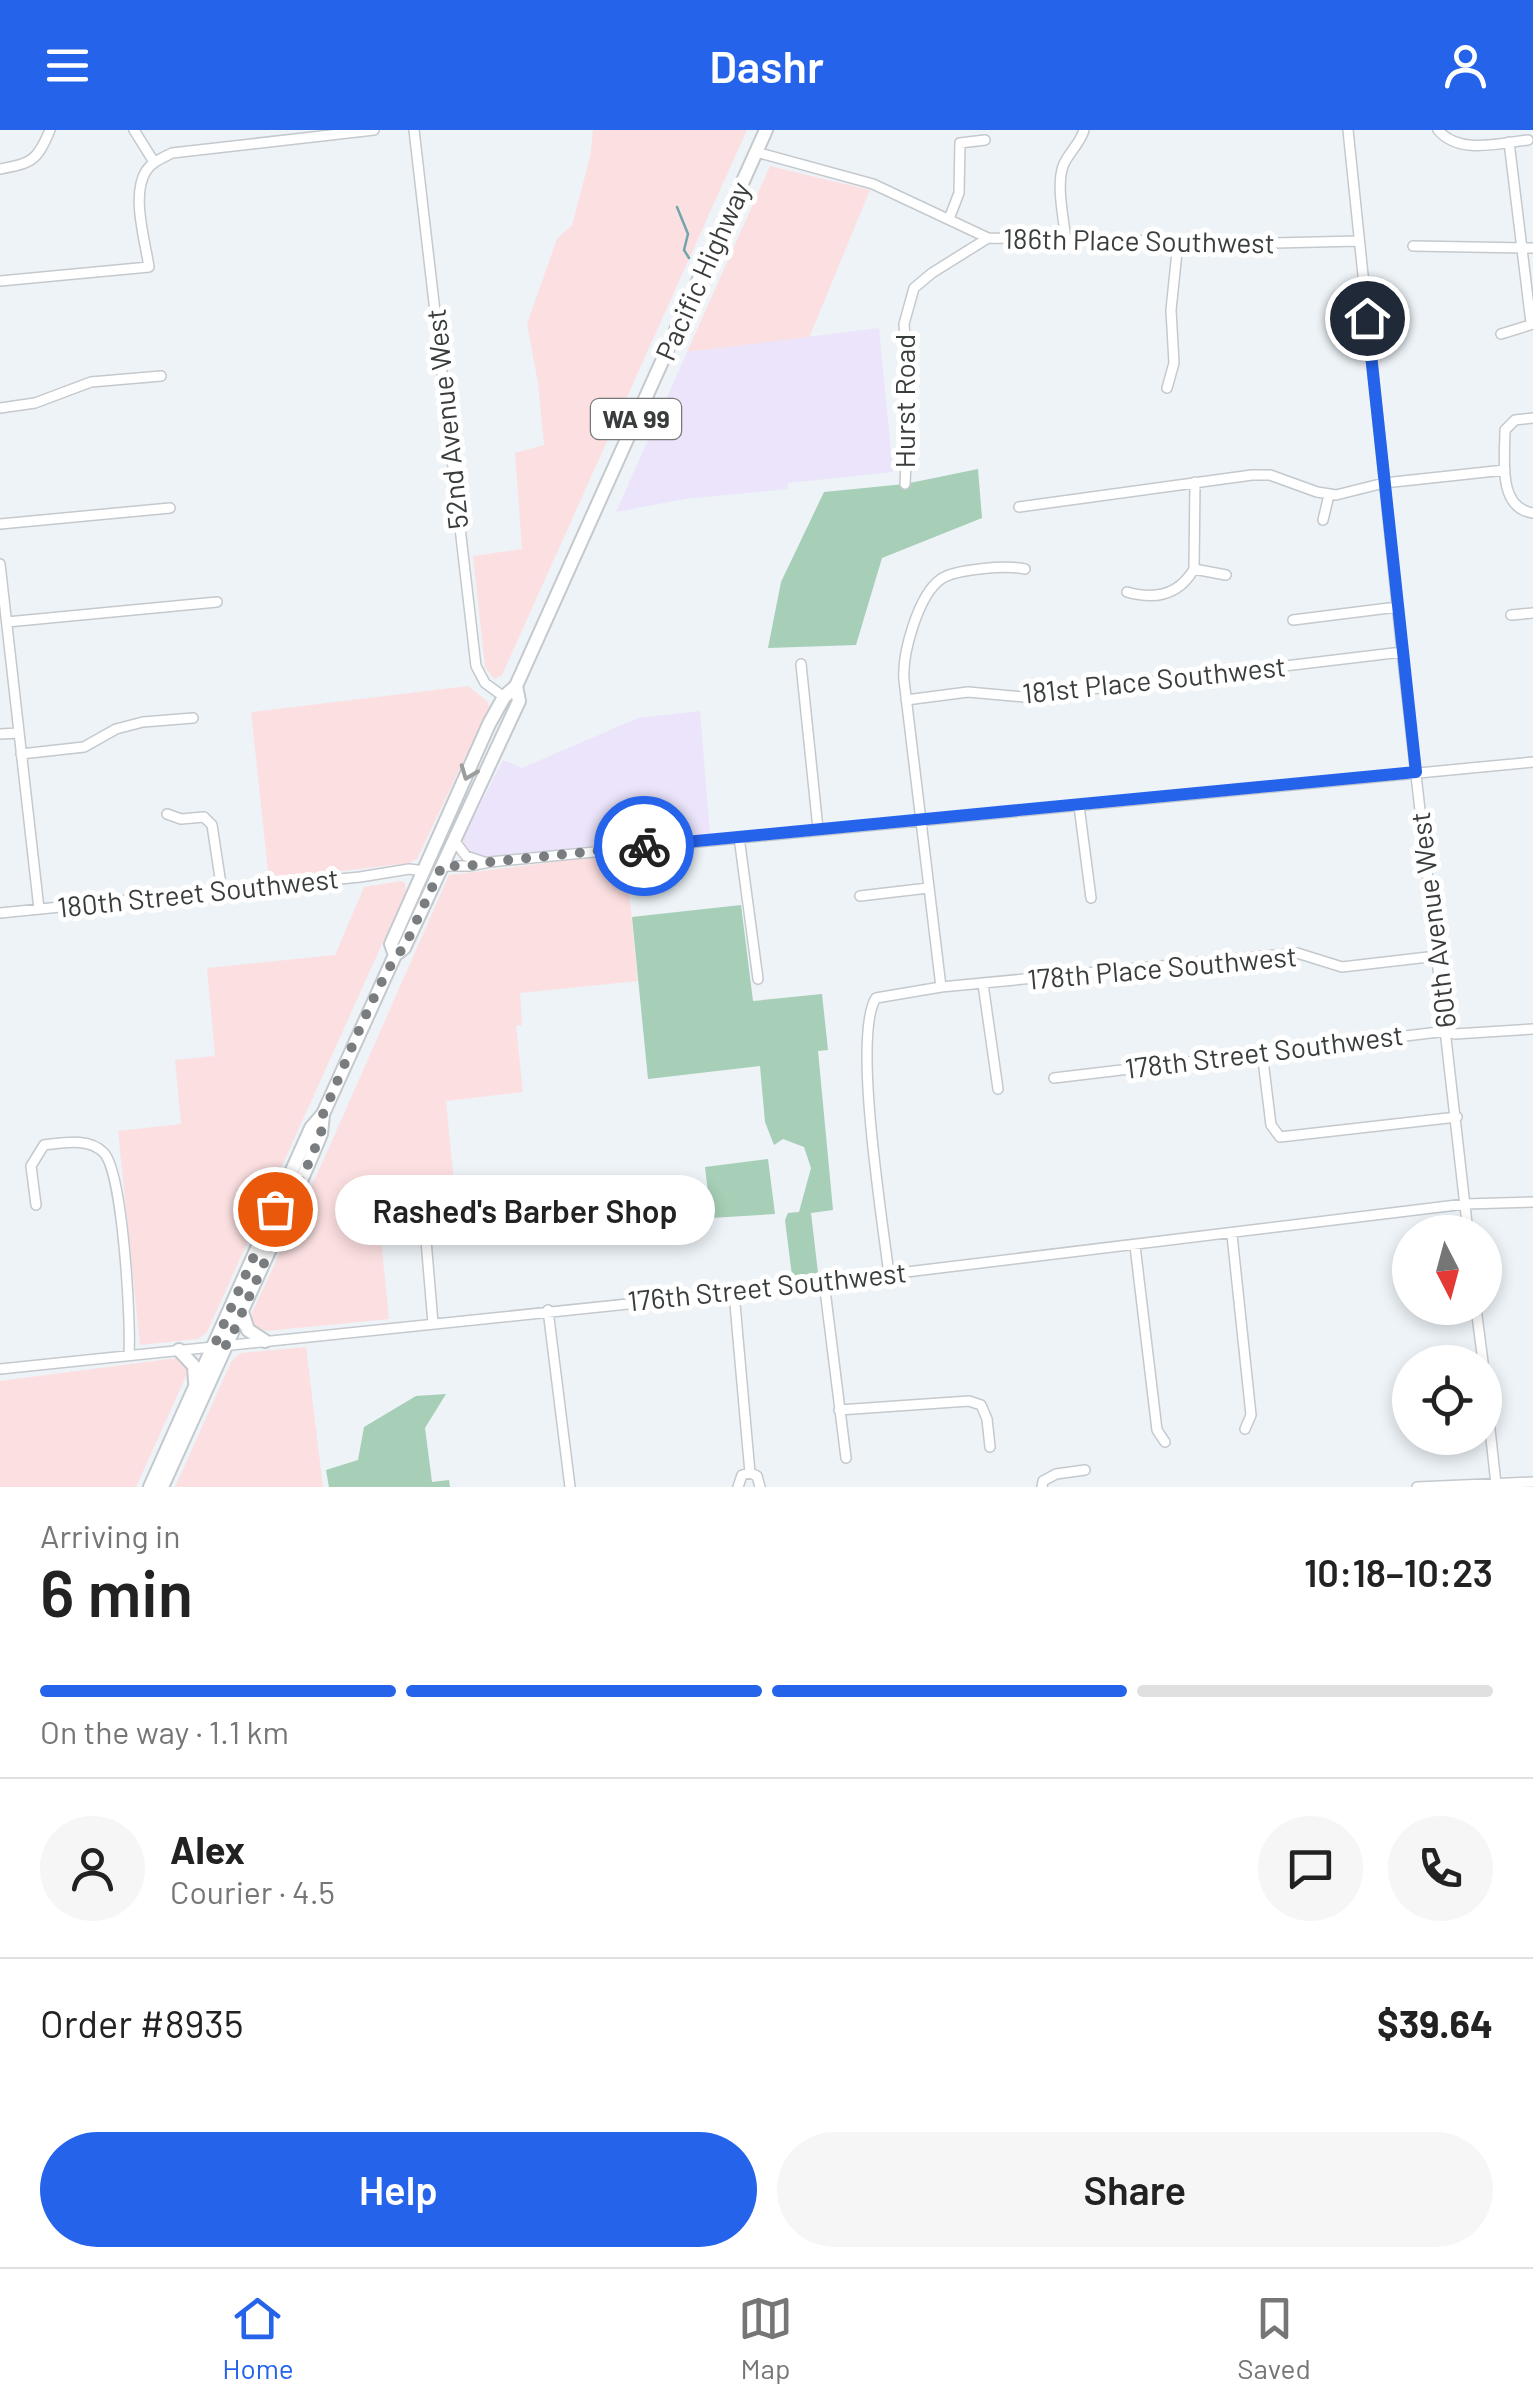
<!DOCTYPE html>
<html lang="en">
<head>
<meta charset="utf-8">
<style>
	:root { --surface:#fff; --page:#f6f6f6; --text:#222; --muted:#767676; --line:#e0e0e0; --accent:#2563eb }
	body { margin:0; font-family:Barlow,sans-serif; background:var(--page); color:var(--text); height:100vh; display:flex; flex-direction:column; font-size:38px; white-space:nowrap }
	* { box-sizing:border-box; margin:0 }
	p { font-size:32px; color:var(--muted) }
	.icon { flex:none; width:55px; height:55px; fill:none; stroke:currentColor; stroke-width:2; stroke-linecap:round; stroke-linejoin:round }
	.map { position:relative; height:1357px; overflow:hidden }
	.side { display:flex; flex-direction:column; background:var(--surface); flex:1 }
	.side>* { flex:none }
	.needle { width:65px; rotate:174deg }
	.fabs { position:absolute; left:1392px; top:1085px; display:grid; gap:20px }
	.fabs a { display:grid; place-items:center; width:110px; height:110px; border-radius:50%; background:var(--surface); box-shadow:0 5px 15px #0003; font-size:50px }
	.pin { position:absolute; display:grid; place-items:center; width:85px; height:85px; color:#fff; margin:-42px; border:5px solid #fff; border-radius:50%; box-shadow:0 2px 10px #0007 }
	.courier { position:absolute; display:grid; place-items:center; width:100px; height:100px; margin:-50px; border:8px solid #2563eb; border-radius:50%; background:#fff; color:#222; box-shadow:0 2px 12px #0007 }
	.bubble { position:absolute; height:70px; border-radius:35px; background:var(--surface); box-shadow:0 5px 15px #0003; font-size:32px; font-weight:600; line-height:70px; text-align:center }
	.headline em { font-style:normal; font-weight:600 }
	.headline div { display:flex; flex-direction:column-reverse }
	.headline { display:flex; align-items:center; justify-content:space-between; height:170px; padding:0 40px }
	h1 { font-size:65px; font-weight:600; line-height:75px }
	.bar { display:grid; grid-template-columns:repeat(4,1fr); gap:15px 10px; align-content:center; height:120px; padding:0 40px }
	.bar i { height:12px; border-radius:8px; background:var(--line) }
	.bar .active { background:var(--accent) }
	.bar p { grid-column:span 4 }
	.line { display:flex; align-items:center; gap:25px; padding:0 40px; border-top:2px solid var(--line) }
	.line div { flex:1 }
	.round { display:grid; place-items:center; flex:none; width:105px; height:105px; border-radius:52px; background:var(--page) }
	.button { display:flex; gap:20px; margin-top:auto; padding:20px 40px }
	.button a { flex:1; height:115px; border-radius:60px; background:var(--accent); color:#fff; font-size:40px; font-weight:600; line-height:115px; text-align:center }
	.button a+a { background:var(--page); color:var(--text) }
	header { display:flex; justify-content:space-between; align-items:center; height:130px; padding:0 40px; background:var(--accent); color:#fff; font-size:45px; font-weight:600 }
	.tabs { display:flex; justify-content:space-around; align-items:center; height:140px; border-top:2px solid var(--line); background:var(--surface); font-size:28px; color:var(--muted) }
	.tabs a { display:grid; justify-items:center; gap:5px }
	.tabs .active { color:var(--accent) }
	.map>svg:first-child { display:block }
	.commercial { fill:#fce0e1 }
	.industrial { fill:#ebe4fa }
	.green { fill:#a7ceb6 }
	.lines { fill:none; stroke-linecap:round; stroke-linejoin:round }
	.stream { stroke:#71a4ac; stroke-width:2.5 }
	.minor-casing { stroke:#c4c9ce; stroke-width:12 }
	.highway-casing { stroke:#c4c9ce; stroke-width:16 }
	.minor { stroke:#fff; stroke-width:9 }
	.highway { stroke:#fff; stroke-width:12 }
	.oneway { stroke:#9c9e9e }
	.done { stroke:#797d7f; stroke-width:10; stroke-dasharray:0 18 }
	.route { stroke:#2563eb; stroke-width:12 }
	.labels { text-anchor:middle; stroke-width:10; stroke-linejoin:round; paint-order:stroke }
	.shield { fill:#fff; stroke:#757778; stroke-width:2.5 }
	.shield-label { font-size:25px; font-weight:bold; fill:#3a3d3e }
	.street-label { font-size:28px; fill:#3a3d3e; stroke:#fff }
</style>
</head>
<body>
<header><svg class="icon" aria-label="menu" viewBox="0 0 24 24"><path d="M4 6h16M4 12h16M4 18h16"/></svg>Dashr<svg class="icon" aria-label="person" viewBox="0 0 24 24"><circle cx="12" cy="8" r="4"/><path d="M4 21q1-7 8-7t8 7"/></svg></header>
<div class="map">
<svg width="1533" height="1357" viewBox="0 0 1533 1357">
	<rect width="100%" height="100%" fill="#edf3f7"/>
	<!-- commercial -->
	<path class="commercial" d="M593,0H747L502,545L494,549L485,537L473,426L522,419L515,323L544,315L538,253L527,194L557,109L572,95L590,27Z
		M770,36L870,60L809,208L687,222Z
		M468,556L488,572L489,577L417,729L409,733L269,750L251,582Z
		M625,723L638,851L520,863L522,895L516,896L523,962L446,971L454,1052L376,1060L389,1189L266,1201L253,1195L250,1187L324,1029L449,745Z
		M401,751L405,753L406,761L207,1202L198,1209L140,1215L118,1001L181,994L175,930L215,926L207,838L335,825L364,757Z
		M306,1217L323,1357H175L232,1230L241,1223Z
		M177,1228L186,1235L187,1244L136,1357H0V1251Z"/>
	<!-- industrial -->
	<path class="industrial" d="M879,198L893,342L788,353L787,359L685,369L616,382L687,222Z
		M700,581L710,704L490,727L477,726L465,717L463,709L503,630L522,638L638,588Z"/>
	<!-- green -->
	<path class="green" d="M978,339L982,388L882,428L856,515L768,518L781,452L824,362L905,354Z
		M741,775L753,871L822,864L828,920L818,921L833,1080L811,1083L818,1143L792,1146L785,1090L788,1083L799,1082L811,1038L804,1017L783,1009L774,1015L765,992L760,936L648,949L632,787Z
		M768,1029L775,1084L711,1088L705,1037Z
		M446,1264L425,1298L432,1352L449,1350L450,1357H329L326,1340L358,1330L364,1297L416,1266Z"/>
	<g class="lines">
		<!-- stream -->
		<path class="stream" d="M677,77L688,104L684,120L689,128"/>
		<defs>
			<path id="minor" d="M134,0L154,32
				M414,0L476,536L485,553L504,567
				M1348,0L1402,522L1468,1102
				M1438,0C1459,25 1499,13 1528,10
				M1509,12L1531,193
				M756,22L873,54L988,108L1275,113L1359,111
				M0,39C32,33 37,31 50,0
				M949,89L959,63L960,13L985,10
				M1066,111C1064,89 1056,57 1063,36C1068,23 1080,14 1084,0
				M1413,116L1533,118
				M0,151L149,137C145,110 131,65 146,41C152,32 162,28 172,23L374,0
				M1501,204L1533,194
				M1167,258L1174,233L1171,180L1178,112
				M0,278L35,273L91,252L161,246
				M1533,288L1515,290L1505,300C1505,328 1497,378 1533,383
				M905,354L909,267L904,194L914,158L932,143L988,108
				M1019,377L1252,345H1270L1317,362L1336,365L1384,353L1505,340
				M1323,390L1329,365
				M0,394L170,378
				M0,434L39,779
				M1194,439L1195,352
				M1127,462C1155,470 1179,465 1194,439L1226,445
				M1511,485L1533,483
				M1293,490L1397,477
				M7,492L217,472
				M801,534L818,699
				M906,570L968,562L1024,567L1402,522
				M0,604L18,603
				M21,624L84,617L116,599L143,592L193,588
				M1079,676L1091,768
				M167,684L181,689L204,687L212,695L222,761
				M739,707L758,849
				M454,710L466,726L484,732
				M442,736H469L490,732L1533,632
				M860,766L928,758
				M0,783L360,747L409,739L425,741
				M983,854L998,959
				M941,857L904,550C902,524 918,465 941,449C955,439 1008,435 1025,439
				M1262,922L1271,995L1280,1007L1457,987
				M1054,948L1447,901L1455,904L1533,899
				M422,1063L433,1193
				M36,1075L31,1036L44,1015C63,1013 89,1007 104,1023C123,1044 131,1191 129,1225
				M1232,1105L1251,1285L1245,1299
				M1135,1116L1157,1300L1165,1312
				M889,1145C883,1093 852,905 876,868L941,857L1297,823L1342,837L1437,826
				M824,1152L846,1328
				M734,1163L750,1343L757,1346L760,1357
				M1476,1178L1483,1232
				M548,1180L570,1357
				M0,1239L734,1163L1465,1074L1533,1072
				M1485,1254L1496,1354
				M839,1280L969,1271L981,1275L987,1289L990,1317
				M738,1357L742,1345L750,1343
				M1042,1357L1043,1351L1056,1344L1085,1340
				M1417,1357L1533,1352"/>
			<path id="highway" d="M395,825L391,814L489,594L504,567L516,556L766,0
				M242,1182L248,1200L265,1211
				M179,1220L194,1236L195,1252
				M150,1357L311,998L323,984L395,825L404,818L519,571L516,556
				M162,1357L308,1035L321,1004L323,984"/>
		</defs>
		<!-- minor casing -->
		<use href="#minor" class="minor-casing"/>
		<!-- highway casing -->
		<use href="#highway" class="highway-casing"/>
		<!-- minor -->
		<use href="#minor" class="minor"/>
		<!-- highway -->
		<use href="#highway" class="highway"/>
	</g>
	<!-- one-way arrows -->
	<defs><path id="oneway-chevron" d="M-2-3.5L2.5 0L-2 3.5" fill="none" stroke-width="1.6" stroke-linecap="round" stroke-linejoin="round" transform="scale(2.5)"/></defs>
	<use class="oneway" href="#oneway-chevron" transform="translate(468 643) rotate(111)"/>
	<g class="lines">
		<!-- done -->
		<path class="done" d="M275,1079L214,1216L226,1215L233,1203L310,1030L321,1004L323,984C338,953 383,834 404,818L442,736H469L490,732L644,716"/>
		<!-- route -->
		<path class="route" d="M644,716L1416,642L1367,188"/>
	</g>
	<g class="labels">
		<!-- shield labels -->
		<rect class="shield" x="591" y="269" width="90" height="40" rx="8"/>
		<g class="shield-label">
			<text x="636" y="298">WA 99</text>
		</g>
		<!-- street labels -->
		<g class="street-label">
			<text transform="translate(1139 111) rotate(1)" y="10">186th Place Southwest</text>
			<text transform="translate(703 141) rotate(-66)" y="10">Pacific Highway</text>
			<text transform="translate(905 271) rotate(-90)" y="10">Hurst Road</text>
			<text transform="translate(447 289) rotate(-96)" y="10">52nd Avenue West</text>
			<text transform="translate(1154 550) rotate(-6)" y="10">181st Place Southwest</text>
			<text transform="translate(198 763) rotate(-6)" y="10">180th Street Southwest</text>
			<text transform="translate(1433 790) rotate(-97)" y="10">60th Avenue West</text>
			<text transform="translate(1162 838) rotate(-5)" y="10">178th Place Southwest</text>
			<text transform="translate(1264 922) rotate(-7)" y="10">178th Street Southwest</text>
			<text transform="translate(767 1157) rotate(-6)" y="10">176th Street Southwest</text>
		</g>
	</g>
</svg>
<div class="fabs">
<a><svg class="needle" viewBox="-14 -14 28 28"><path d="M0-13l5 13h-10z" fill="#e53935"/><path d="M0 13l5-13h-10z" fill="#767676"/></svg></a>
<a><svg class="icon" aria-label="locate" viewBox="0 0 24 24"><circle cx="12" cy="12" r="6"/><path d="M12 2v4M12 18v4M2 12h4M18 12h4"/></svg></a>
</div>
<div class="pin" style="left:275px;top:1079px;background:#ea580c"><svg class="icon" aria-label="bag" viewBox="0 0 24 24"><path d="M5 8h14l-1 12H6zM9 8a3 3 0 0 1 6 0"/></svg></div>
<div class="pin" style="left:1367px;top:188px;background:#1f2937"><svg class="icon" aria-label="home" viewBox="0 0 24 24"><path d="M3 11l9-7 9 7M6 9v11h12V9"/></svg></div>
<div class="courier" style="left:644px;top:716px"><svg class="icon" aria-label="bike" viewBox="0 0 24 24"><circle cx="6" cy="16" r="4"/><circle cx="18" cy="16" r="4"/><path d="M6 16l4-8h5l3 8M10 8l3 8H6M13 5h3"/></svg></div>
<div class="bubble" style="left:335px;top:1045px;width:380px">Rashed's Barber Shop</div>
</div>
<section class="side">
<div class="headline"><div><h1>6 min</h1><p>Arriving in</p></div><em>10:18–10:23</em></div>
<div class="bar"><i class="active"></i><i class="active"></i><i class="active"></i><i></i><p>On the way · 1.1 km</p></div>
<div class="line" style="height:180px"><a class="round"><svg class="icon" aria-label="person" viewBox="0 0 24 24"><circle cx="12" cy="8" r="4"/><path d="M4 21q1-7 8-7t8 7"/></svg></a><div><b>Alex</b><p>Courier · 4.5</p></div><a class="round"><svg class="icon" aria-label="chat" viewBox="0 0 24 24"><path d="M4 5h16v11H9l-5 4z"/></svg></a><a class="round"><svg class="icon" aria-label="phone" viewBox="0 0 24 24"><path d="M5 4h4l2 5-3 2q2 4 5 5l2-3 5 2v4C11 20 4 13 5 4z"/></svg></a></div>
<div class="line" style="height:130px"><div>Order #8935</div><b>$39.64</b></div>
<div class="button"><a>Help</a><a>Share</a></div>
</section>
<nav class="tabs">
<a class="active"><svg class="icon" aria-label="home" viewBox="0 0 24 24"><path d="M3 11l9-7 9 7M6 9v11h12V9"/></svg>Home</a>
<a><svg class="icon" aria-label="map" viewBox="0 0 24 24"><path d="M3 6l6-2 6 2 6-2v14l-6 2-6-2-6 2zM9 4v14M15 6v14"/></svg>Map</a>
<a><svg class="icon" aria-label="saved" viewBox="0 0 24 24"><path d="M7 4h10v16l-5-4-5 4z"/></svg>Saved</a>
</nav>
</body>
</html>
